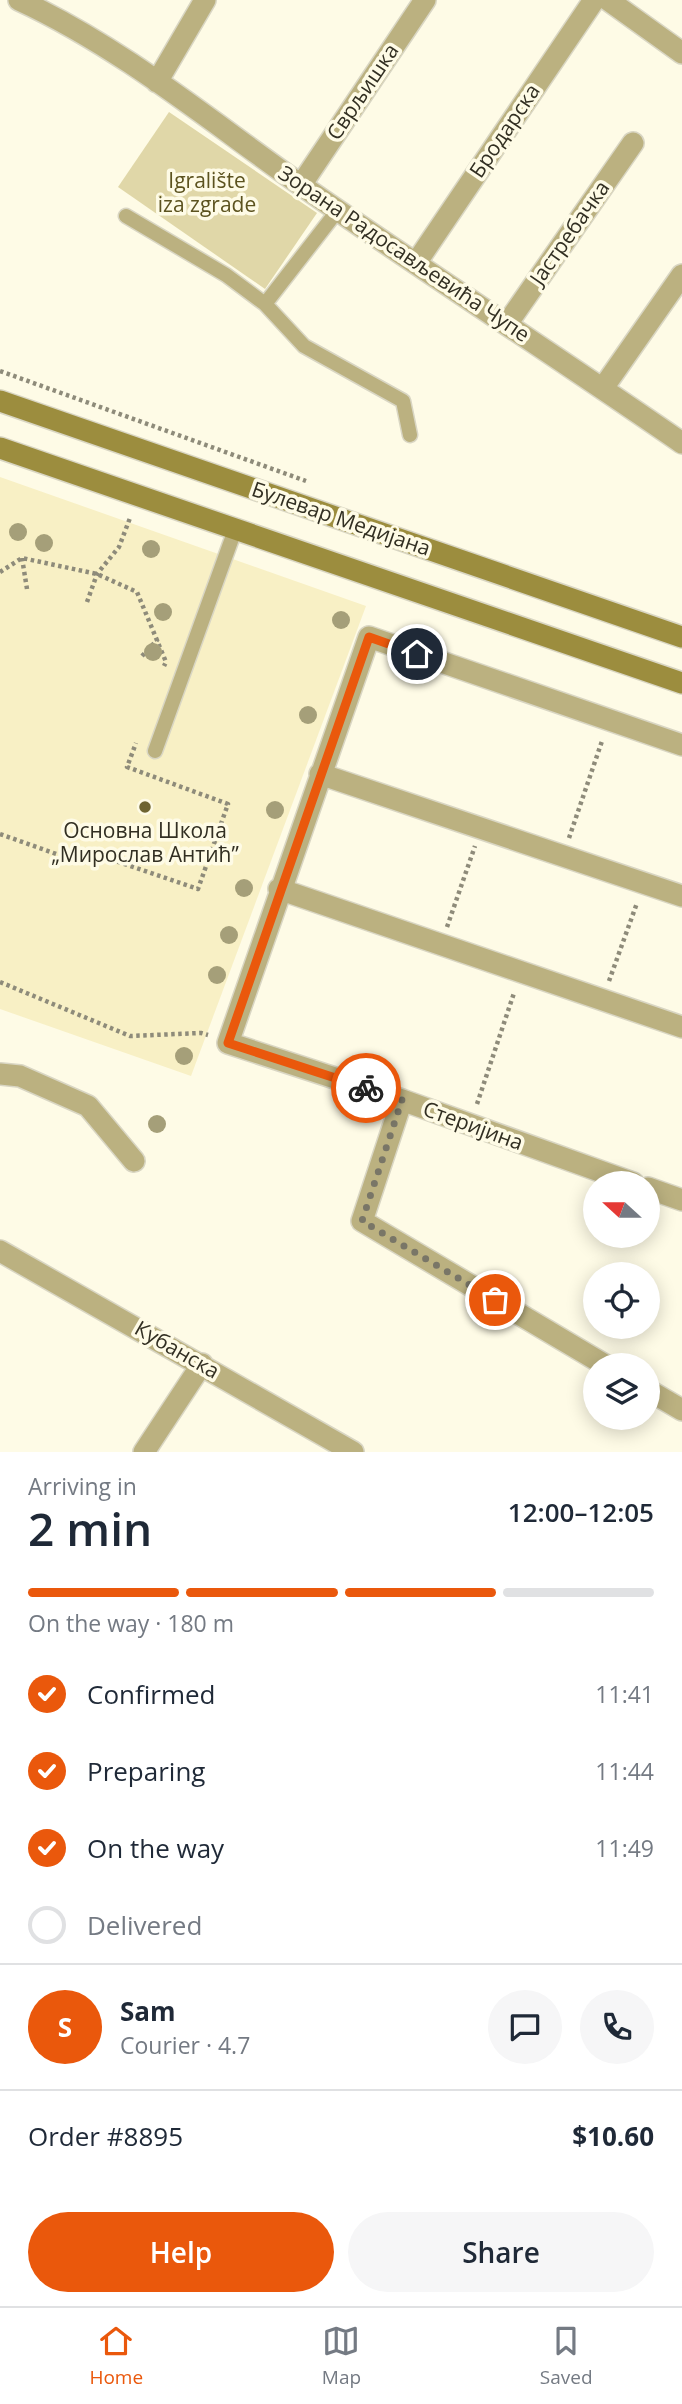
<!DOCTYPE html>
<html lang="en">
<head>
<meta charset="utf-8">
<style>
	:root { --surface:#fff; --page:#f6f6f7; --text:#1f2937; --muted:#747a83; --line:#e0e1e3; --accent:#ea580c }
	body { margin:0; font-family:"Open Sans",sans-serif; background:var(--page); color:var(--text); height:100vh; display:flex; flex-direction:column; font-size:26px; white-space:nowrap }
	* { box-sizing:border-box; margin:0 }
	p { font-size:23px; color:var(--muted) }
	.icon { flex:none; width:38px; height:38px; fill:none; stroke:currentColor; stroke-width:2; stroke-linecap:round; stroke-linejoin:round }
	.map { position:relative; height:1452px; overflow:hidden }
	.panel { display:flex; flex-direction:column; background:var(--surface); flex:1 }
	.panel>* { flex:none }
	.needle { width:46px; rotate:291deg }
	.controls { position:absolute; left:583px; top:1171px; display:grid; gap:14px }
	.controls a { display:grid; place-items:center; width:77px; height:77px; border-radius:50%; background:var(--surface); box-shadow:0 4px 18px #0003; font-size:35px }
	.pin { position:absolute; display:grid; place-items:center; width:60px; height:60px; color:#fff; margin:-30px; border:4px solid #fff; border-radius:50%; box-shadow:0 2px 7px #0007 }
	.courier { position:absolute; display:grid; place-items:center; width:70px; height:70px; margin:-35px; border:5px solid #ea580c; border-radius:50%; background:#fff; color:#222; box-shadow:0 2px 9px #0007 }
	.headline em { font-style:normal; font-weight:600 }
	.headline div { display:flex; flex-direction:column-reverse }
	.headline { display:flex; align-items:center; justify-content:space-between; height:119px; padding:0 28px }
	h1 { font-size:46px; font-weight:600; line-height:52px }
	.bar { display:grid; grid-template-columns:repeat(4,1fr); gap:10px 7px; align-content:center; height:84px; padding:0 28px }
	.bar i { height:9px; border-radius:5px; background:var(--line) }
	.bar .selected { background:var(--accent) }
	.bar p { grid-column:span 4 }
	.line { display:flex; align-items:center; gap:18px; padding:0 28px; border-top:2px solid var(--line) }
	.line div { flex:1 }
	.round { display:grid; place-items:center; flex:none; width:74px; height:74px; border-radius:37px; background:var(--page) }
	ol { padding:0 28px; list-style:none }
	li { display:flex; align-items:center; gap:21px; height:77px }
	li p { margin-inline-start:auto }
	li .icon { padding:7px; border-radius:50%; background:var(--accent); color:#fff; stroke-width:4 }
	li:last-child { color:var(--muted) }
	li i { width:38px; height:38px; border:4px solid var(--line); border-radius:50% }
	.action { display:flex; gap:14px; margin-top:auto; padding:14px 28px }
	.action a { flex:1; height:80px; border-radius:42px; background:var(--accent); color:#fff; font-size:28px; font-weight:600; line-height:80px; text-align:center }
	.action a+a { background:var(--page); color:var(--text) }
	.tab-bar { display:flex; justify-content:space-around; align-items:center; height:98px; border-top:2px solid var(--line); background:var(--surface); font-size:19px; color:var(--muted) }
	.tab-bar a { display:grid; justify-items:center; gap:4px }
	.tab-bar .selected { color:var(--accent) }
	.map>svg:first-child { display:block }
	.built { fill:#f8f0c5 }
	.green { fill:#e0d7a8 }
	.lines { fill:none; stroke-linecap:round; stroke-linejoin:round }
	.lane-casing { stroke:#d9d6c3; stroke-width:17 }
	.street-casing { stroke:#d9d6c3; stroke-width:24 }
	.secondary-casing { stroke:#d9d6c3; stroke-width:24 }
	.path { stroke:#8e8b7a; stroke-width:4.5; stroke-dasharray:3.5 3.5; stroke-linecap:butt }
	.lane { stroke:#bbb180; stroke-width:14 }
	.street { stroke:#bbb180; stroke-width:21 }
	.secondary { stroke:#9c8d3e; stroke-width:21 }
	.tree { fill:#a59f79 }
	.done { stroke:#797667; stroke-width:7; stroke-dasharray:0 12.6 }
	.route { stroke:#ea580c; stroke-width:9 }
	.poi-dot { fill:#6e6431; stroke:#fefbe6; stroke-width:2.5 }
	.labels { text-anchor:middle; stroke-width:7; stroke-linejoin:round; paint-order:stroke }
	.street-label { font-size:21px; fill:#322f22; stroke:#fefbe6 }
	.park-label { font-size:21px; fill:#5c531f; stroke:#fefbe6 }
	.poi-label { font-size:21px; fill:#322f22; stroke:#fefbe6 }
</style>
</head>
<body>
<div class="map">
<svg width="682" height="1452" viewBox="0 0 682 1452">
	<rect width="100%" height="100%" fill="#fefbe6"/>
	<!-- built -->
	<path class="built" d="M0,477L366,606L191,1076L0,1009Z"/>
	<!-- green -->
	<path class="green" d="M169,112L317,213L265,289L118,187Z"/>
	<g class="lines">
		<defs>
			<path id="lane" d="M126,216L226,275L265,304L304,346L403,401L410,435
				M265,304L338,210
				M155,751L235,530"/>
			<path id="street" d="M19,0C121,47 210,121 301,185C427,273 556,356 682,443
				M608,0L682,53
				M157,82L205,0
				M301,185L425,0
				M416,263L594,0
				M507,324L633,143
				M603,388L682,275
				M320,774L682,896
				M279,889L682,1027
				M0,1074L20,1076L88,1106L134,1161
				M402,1100L362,1221L605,1365
				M633,1183L402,1100L228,1043L369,637L682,745
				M648,1188L682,1200
				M0,1251L353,1452
				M648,1390L682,1410
				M144,1452L202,1364"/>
			<path id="secondary" d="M0,401L682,637
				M0,448L682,683"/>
		</defs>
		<!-- lane casing -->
		<use href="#lane" class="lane-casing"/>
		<!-- street casing -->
		<use href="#street" class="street-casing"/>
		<!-- secondary casing -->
		<use href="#secondary" class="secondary-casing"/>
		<!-- path -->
		<path class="path" d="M0,371L306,481
			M22,558L27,589
			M0,572L22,558L97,574L137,592L166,662L164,666
			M87,602L97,574L119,547L130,518
			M142,656L158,639
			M0,834L76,861L82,845
			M569,838L602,741
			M76,861L107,858L198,889L228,804L127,767L136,743
			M447,927L475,846
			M609,981L637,903
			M0,982L130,1036L201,1033L208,1035
			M477,1104L514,993"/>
		<!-- lane -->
		<use href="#lane" class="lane"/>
		<!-- street -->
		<use href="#street" class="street"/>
		<!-- secondary -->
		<use href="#secondary" class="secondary"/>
	</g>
	<!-- trees -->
	<g class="tree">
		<circle cx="18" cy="532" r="9"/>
		<circle cx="44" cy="543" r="9"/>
		<circle cx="151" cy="549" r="9"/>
		<circle cx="163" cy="612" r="9"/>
		<circle cx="341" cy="620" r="9"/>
		<circle cx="153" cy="652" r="9"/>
		<circle cx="308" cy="715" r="9"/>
		<circle cx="275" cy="810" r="9"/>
		<circle cx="244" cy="888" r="9"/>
		<circle cx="229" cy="935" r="9"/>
		<circle cx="217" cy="975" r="9"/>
		<circle cx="184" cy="1056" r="9"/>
		<circle cx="157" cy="1124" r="9"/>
	</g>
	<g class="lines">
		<!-- done -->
		<path class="done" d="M366,1088L402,1100L362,1221L495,1300"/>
		<!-- route -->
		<path class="route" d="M366,1088L228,1043L369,637L417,654"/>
	</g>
	<!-- markers -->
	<circle class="poi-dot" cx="145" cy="807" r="7"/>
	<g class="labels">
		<!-- street labels -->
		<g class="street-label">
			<text transform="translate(363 92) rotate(-56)" y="7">Сврљишка</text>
			<text transform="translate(505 131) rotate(-56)" y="7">Бродарска</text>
			<text transform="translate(570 233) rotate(-55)" y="7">Јастребачка</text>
			<text transform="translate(404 254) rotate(34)" y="7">Зорана Радосављевића Чупе</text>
			<text transform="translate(341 519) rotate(19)" y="7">Булевар Медијана</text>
			<text transform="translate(473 1126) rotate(20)" y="7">Стеријина</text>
			<text transform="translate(177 1350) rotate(30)" y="7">Кубанска</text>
		</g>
		<!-- park labels -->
		<g class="park-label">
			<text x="207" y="188">Igralište<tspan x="207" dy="24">iza zgrade</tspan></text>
		</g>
		<!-- poi labels -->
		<g class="poi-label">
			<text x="145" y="838">Основна Школа<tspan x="145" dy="24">„Мирослав Антић”</tspan></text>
		</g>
	</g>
</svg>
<div class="controls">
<a><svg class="needle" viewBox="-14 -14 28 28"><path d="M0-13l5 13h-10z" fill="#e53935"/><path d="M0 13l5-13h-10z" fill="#747a83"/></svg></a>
<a><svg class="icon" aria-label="locate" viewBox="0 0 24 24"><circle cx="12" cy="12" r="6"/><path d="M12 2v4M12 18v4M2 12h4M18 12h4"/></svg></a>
<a><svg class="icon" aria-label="layers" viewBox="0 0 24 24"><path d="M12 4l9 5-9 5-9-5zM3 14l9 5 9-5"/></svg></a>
</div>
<div class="pin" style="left:495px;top:1300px;background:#ea580c"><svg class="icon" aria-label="bag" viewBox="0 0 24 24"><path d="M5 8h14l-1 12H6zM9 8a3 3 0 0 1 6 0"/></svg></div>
<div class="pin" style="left:417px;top:654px;background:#1f2937"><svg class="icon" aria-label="home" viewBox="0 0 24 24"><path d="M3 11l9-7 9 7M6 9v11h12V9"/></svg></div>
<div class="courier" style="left:366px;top:1088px"><svg class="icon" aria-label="bike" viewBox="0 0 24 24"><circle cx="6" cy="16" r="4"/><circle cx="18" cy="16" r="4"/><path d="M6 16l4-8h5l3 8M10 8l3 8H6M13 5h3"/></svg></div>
</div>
<section class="panel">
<div class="headline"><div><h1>2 min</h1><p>Arriving in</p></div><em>12:00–12:05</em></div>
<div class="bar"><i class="selected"></i><i class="selected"></i><i class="selected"></i><i></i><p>On the way · 180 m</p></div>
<ol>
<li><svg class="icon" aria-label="check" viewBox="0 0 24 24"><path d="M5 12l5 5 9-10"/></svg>Confirmed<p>11:41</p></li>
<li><svg class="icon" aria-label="check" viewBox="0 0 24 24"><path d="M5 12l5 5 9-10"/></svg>Preparing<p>11:44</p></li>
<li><svg class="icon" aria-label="check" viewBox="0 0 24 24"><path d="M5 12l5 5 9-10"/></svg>On the way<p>11:49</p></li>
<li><i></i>Delivered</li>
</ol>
<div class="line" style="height:126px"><b class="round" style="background:var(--accent);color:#fff">S</b><div><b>Sam</b><p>Courier · 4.7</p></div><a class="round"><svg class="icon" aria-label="chat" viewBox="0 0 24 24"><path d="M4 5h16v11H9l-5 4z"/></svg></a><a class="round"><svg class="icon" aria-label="phone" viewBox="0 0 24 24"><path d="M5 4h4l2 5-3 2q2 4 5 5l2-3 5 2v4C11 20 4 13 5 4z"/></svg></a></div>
<div class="line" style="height:91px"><div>Order #8895</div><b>$10.60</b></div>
<div class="action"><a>Help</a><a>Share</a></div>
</section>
<nav class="tab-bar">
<a class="selected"><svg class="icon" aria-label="home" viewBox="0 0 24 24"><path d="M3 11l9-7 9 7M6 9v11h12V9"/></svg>Home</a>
<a><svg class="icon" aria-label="map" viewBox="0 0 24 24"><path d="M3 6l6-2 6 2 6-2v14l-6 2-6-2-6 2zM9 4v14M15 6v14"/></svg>Map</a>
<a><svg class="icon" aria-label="saved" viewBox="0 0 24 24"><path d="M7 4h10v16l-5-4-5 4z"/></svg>Saved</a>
</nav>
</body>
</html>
